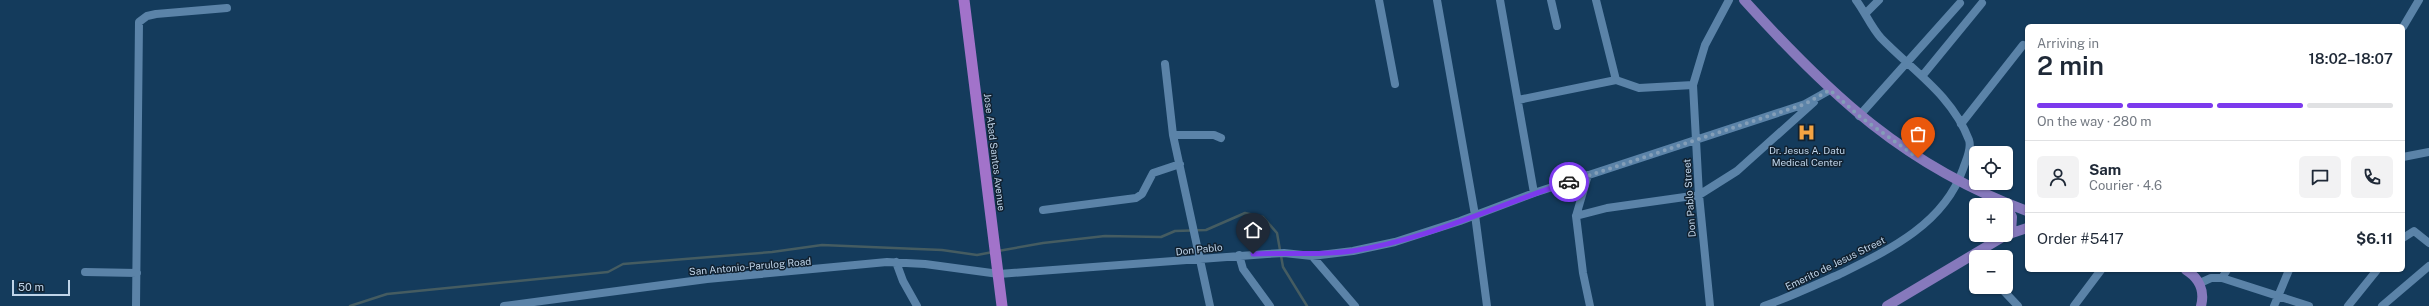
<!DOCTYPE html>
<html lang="en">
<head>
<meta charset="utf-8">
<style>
	:root { --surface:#fff; --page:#f2f2f3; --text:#1f2937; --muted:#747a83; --line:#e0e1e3; --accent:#7c3aed }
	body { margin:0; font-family:"Public Sans",sans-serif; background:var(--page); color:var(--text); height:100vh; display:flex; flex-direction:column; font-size:15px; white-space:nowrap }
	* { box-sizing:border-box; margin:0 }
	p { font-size:13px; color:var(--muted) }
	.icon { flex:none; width:22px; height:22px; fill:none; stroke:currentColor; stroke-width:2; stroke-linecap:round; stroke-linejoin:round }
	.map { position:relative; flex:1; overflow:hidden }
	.details { position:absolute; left:2025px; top:24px; width:380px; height:248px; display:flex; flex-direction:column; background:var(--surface); border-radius:6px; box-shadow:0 1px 3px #0004 }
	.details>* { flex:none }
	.tools { position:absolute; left:1969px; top:146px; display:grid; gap:8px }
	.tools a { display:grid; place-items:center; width:44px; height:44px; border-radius:6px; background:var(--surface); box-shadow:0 1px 3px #0004; font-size:20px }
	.scale { position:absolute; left:12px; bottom:10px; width:58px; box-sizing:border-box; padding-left:4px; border:2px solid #bfd4e9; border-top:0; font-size:11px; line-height:14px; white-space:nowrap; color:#bfd4e9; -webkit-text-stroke:3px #112130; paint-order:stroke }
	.pin { position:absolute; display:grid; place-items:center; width:34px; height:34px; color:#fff; margin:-41px -17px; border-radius:50% 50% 50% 0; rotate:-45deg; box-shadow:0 0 4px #0007 }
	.pin .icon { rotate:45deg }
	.courier { position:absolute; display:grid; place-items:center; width:40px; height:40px; margin:-20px; border:3px solid #7c3aed; border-radius:50%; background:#fff; color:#222; box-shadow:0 1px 5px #0007 }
	.head em { font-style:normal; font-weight:600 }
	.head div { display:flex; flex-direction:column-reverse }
	.head { display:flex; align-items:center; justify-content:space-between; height:68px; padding:0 12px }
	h1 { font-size:26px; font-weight:600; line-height:30px }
	.bar { display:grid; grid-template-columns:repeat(4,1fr); gap:6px 4px; align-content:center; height:48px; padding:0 12px }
	.bar i { height:5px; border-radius:3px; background:var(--line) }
	.bar .selected { background:var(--accent) }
	.bar p { grid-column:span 4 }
	.line { display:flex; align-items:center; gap:10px; padding:0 12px; border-top:1px solid var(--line) }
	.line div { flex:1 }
	.round { display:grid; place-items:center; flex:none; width:42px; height:42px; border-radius:6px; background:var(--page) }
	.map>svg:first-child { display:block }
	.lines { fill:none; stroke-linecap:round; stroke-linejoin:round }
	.stream { stroke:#455c61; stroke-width:2.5 }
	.minor { stroke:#5b83a8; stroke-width:8 }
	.major { stroke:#8679bc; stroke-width:10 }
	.highway { stroke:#a273ca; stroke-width:11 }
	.done { stroke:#839eb8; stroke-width:4; stroke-dasharray:0 7.2 }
	.route { stroke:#7c3aed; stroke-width:5 }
	.labels { text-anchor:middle; stroke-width:3; stroke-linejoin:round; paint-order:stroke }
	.poi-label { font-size:10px; fill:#bfd4e9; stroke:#112130 }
	.street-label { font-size:10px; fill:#bfd4e9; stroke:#112130 }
</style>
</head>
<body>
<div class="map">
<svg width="2429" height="306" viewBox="0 0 2429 306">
	<rect width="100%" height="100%" fill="#143b5c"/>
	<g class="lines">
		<!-- stream -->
		<path class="stream" d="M998,251L1043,243L1105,236L1161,237L1175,231L1206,230L1245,213L1263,217L1277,233L1283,267L1307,306
			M350,306L387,294L608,272L623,264L772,252L822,245L942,250L977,255L993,252"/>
		<!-- minor -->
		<path class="minor" d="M1379,0L1395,84
			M1437,0L1475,215L1487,306
			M1500,0L1534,193
			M1551,0L1557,26
			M1866,13L1879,0
			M2403,27L2419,0
			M1165,64L1173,135L1210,306
			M1923,75L1982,3
			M1616,80L1639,88L1693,85
			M1518,100L1616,80L1596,0
			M1859,116L1960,3
			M1961,124L2023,45
			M1173,135H1214L1221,138
			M2403,157L2429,152
			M1588,175L1576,216L1583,273L1590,306
			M1043,210L1136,198L1142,194L1153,173L1180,164
			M1576,216L1607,208L1699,195L1737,171L1814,102
			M2403,238L2414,231L2429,243
			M1239,255L1243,269L1270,306
			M1312,256L1355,306
			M896,262L903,281L917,306
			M85,272L137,273
			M2222,278L2227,270
			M2200,283L2211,278H2222L2309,306
			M2000,287L2018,306
			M136,306L139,22L147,16L156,14L227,8
			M504,306L707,279L887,262L925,264L999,274L1267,254L1284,253L1312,256L1353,251L1395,242L1460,221L1534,193L1805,104L1830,90
			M1710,306L1699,195L1693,85L1705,45L1729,0
			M1764,306C1790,297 1815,285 1840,274C1889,250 1944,224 1963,169C1966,160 1972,149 1969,140C1952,95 1913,71 1881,38C1871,27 1865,12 1856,0
			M2074,306L2101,270
			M2274,306L2289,270
			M2348,306L2377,270
			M2382,306L2429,266"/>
		<!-- major -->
		<path class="major" d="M1744,0C1830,95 1905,166 2027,211
			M2006,206L2012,217L2011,232
			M2006,235L2027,228
			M2186,270C2199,278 2205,291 2201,306
			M1887,306L2006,235"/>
		<!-- highway -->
		<path class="highway" d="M964,0L1002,306"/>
	</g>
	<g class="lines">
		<!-- done -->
		<path class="done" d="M1569,182L1805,104L1830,90L1859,116L1918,158"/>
		<!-- route -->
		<path class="route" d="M1253,254C1287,252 1318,256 1352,251C1427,240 1497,205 1569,182"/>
	</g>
	<!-- icons -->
	<defs>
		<symbol id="hospital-bare" viewBox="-9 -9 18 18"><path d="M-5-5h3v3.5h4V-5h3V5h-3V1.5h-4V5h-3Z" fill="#f4a443" stroke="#112130" stroke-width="2.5" paint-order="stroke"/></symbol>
	</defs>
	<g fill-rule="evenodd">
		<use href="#hospital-bare" x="1794" y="120" width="25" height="25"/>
	</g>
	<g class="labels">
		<!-- poi labels -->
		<g class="poi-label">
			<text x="1807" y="154">Dr. Jesus A. Datu<tspan x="1807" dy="12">Medical Center</tspan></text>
		</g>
		<!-- street labels -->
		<g class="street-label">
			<text transform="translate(995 152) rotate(83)" y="4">Jose Abad Santos Avenue</text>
			<text transform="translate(1689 198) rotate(-94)" y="4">Don Pablo Street</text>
			<text transform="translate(1199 249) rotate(-6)" y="4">Don Pablo</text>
			<text transform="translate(1835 263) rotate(-26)" y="4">Emerito de Jesus Street</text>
			<text transform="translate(750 266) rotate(-5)" y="4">San Antonio-Parulog Road</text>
		</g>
	</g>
</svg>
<div class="tools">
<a><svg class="icon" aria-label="locate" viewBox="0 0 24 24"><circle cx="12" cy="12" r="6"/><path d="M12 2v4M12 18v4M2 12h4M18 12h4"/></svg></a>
<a>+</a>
<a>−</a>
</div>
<div class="scale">50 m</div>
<div class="pin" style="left:1918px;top:158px;background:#ea580c"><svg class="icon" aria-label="bag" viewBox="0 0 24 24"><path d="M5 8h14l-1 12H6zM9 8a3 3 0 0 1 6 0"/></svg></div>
<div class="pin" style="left:1253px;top:254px;background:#1f2937"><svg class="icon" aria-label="home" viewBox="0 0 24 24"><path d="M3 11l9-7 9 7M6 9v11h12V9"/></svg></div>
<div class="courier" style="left:1569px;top:182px"><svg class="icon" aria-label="car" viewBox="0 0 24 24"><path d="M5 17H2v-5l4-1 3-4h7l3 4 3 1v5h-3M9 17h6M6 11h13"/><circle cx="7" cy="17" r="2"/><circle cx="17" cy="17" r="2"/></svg></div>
<section class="details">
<div class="head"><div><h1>2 min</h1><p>Arriving in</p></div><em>18:02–18:07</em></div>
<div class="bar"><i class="selected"></i><i class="selected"></i><i class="selected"></i><i></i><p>On the way · 280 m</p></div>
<div class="line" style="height:72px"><a class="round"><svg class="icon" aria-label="person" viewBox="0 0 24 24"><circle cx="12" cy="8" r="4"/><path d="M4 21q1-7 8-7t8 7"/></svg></a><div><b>Sam</b><p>Courier · 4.6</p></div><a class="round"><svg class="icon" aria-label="chat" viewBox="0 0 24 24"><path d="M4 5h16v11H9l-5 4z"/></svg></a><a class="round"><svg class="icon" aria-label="phone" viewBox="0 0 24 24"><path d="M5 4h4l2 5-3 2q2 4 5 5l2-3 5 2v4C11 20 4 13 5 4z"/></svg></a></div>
<div class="line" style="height:52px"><div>Order #5417</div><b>$6.11</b></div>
</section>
</div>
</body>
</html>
